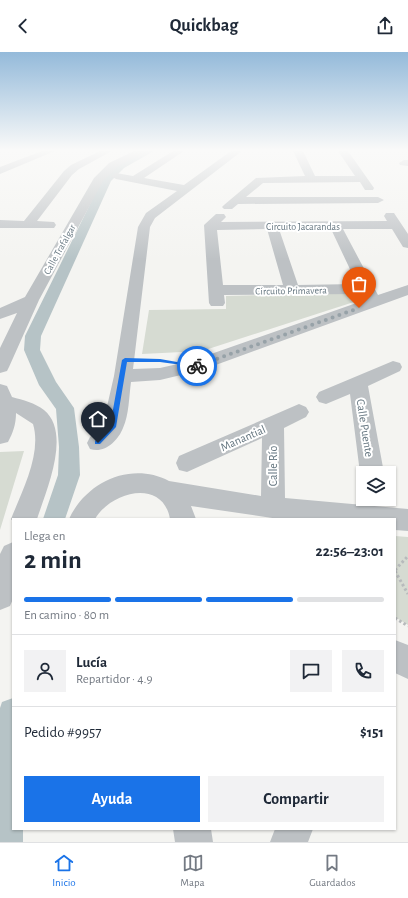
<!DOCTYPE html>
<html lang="es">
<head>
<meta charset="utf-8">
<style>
	:root { --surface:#fff; --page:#f2f2f3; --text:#1f2937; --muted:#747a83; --line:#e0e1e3; --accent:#1a73e8 }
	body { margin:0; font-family:"Alegreya Sans",sans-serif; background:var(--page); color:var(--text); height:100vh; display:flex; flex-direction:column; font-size:15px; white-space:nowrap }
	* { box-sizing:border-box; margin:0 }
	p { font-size:13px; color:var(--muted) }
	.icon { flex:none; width:22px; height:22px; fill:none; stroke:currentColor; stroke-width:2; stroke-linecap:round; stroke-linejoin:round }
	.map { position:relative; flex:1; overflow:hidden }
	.drawer { position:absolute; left:12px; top:466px; width:384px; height:312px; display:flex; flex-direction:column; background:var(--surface); border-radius:0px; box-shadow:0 1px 3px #0004 }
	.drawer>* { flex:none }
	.controls { position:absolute; left:356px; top:414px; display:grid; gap:8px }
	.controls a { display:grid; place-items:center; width:40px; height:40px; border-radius:0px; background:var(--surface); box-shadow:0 1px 3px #0004; font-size:20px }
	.pin { position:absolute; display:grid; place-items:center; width:34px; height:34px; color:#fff; margin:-41px -17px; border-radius:50% 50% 50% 0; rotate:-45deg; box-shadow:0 0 4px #0007 }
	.pin .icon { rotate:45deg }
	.courier { position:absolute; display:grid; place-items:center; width:40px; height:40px; margin:-20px; border:3px solid #1a73e8; border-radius:50%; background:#fff; color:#222; box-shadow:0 1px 5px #0007 }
	.head em { font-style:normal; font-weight:600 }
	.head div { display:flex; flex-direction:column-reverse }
	.head { display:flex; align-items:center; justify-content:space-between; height:68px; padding:0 12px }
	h1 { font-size:26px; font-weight:600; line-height:30px }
	.bar { display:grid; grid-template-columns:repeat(4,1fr); gap:6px 4px; align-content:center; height:48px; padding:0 12px }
	.bar i { height:5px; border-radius:3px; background:var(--line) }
	.bar .on { background:var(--accent) }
	.bar p { grid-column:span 4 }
	.line { display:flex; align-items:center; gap:10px; padding:0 12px; border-top:1px solid var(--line) }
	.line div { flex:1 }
	.round { display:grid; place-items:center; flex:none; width:42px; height:42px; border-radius:0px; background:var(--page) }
	.button { display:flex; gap:8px; margin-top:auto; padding:8px 12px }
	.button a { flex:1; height:46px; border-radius:0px; background:var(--accent); color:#fff; font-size:16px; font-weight:600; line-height:46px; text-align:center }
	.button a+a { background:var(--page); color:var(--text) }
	header { display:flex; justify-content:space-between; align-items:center; height:52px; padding:0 12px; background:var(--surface); font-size:18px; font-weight:600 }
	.menu { display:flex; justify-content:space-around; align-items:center; height:56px; border-top:1px solid var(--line); background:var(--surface); font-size:11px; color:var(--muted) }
	.menu a { display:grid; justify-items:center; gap:2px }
	.menu .on { color:var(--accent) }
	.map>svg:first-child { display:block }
	.green { fill:#d6dbd2 }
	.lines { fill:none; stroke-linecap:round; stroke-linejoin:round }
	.canal { fill:#b6c3c6; fill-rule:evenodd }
	.path { stroke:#b7babc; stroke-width:3; stroke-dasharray:2.5 2.5; stroke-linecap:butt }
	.minor { fill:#bdc1c4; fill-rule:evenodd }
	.route { fill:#1a73e8 }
	.done { stroke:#97a2a8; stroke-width:4; stroke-dasharray:0 7.2 }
	.labels { text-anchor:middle; stroke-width:4; stroke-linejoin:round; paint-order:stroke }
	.far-street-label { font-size:10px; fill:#657680; stroke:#fff }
	.street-label { font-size:12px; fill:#657680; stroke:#fff }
</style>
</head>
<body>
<header><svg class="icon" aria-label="back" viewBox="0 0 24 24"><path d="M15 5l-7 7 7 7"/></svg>Quickbag<svg class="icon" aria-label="share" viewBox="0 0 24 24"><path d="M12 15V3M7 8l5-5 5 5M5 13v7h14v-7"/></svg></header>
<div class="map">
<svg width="408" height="790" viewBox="0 0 408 790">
	<rect width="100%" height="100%" fill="#f4f4f1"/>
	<!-- green -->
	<path class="green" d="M353,241L357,249L202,299L142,302L149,258L226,257V244Z
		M24,399L0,478V400Z
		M395,484L408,485V573L395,565Z"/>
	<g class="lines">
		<!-- canal -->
		<path class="canal" d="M144,99H154L124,116L111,129L41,284L40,298L56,330L74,356L79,395L80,423L65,467H43L58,423L59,395L56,357L39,333L24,298L25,284L102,128L118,112Z
			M13,646V777H23V790H0V656L2,650Z"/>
		<!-- path -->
		<path class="path" d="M395,518L408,504
			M395,519L408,542
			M395,566L408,574"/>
		<!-- minor -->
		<path class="minor" d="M42,99H55L0,122V115Z
			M100,99H112L79,117L72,123L37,169L54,170L56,173L54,176H0V168L24,169L64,119L71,113Z
			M134,99H146L117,115L103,129L39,248L9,315L7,319L0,321V296L17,261L0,267V256L25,245L94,126L109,111Z
			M173,99H184L144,126L184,133L231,99H242L155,166L150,175L133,317L160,316L191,309L365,248L362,242L224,243L225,251L223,254H211L209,251L204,173L216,162H224L226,165L221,170L387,169L384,164L386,161H394L408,182V196L403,195L392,177H343L378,243L408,233V243L202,318L160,328L131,330C129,344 129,363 123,376C118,389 104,402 90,397L87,391L90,385L103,372L114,324L138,175L146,161L177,139L116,127L111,124L116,121L133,124ZM267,177L283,233H223L217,178ZM279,177H331L357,232L298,233Z
			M293,99H303L315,124H355L338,99H348L374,136L373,138H365L360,130L263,131L246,145H378L384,148L378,151L238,152L232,157H224L222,155L224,153L256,126L305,124Z
			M404,108H408V114L400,113L399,111Z
			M393,309L400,311L402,315L400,319L368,334L384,421H363V426L360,421L350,342L326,352L319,350L316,345L319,340Z
			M0,332L7,334L12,345C23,348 35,351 44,358C72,381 46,439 37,467H13V470L11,467C22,439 42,402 33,372L16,361C16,372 13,381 8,390L0,392Z
			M299,352L306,355L309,360L306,365L284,376L285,446L408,457V479L395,478V467H279L191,454L196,467H170C163,426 111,439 95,467H69C86,430 131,409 169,429L261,444L262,386L187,420L179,418L176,411L179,404Z
			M13,490V547L10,554L0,558V502L4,494Z
			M395,588L408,593V627L395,621Z
			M173,777H211L213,790H175Z
			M275,777H313L308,790H270Z"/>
	</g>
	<!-- sky -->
	<linearGradient id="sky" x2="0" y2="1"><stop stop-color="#94bada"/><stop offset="0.47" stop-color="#fafaf9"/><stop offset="1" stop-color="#fafaf9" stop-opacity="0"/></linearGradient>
	<rect width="408" height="209" fill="url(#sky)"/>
	<!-- route -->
	<path class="route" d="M125,306L160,307L200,314L197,315L160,310H127L116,375L100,392H95V389L110,374L122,308Z"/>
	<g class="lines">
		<!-- done -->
		<path class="done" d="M197,314L359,256"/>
	</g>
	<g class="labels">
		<!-- far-street labels -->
		<g class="far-street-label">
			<text x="303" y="178">Circuito Jacarandas</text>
			<text transform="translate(59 197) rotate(-61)" y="4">Calle Trafalgar</text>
			<text transform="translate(291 238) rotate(-1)" y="4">Circuito Primavera</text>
		</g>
		<!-- street labels -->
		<g class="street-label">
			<text transform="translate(365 376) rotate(81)" y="4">Calle Puente</text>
			<text transform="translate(243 386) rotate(-24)" y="4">Manantial</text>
			<text transform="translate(273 414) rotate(-90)" y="4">Calle Río</text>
		</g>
	</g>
</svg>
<div class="controls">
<a><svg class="icon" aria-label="layers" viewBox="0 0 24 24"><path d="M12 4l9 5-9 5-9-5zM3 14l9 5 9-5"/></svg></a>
</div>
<div class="pin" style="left:359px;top:256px;background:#ea580c"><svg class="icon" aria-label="bag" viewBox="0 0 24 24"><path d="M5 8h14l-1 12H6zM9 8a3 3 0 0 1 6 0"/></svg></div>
<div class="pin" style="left:98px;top:391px;background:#1f2937"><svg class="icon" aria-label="home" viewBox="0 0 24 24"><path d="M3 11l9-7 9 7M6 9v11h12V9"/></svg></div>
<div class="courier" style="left:197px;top:314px"><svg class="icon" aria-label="bike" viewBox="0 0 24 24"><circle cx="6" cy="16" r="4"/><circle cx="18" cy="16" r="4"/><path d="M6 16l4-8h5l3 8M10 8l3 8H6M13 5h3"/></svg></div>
<section class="drawer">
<div class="head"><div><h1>2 min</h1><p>Llega en</p></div><em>22:56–23:01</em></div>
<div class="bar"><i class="on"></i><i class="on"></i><i class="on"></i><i></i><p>En camino · 80 m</p></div>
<div class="line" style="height:72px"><a class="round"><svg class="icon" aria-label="person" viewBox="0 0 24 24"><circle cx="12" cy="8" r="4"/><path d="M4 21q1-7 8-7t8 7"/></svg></a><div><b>Lucía</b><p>Repartidor · 4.9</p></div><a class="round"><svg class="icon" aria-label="chat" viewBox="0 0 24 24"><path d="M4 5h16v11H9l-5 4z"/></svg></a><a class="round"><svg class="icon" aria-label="phone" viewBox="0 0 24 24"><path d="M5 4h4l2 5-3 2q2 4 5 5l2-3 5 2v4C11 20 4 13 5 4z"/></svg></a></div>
<div class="line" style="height:52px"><div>Pedido #9957</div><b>$151</b></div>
<div class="button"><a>Ayuda</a><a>Compartir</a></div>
</section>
</div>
<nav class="menu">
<a class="on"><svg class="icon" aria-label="home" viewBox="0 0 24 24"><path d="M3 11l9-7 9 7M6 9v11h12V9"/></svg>Inicio</a>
<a><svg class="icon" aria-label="map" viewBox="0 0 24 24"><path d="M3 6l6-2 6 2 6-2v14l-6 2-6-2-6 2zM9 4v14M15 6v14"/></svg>Mapa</a>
<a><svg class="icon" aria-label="saved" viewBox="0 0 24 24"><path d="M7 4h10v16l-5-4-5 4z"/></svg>Guardados</a>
</nav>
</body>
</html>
